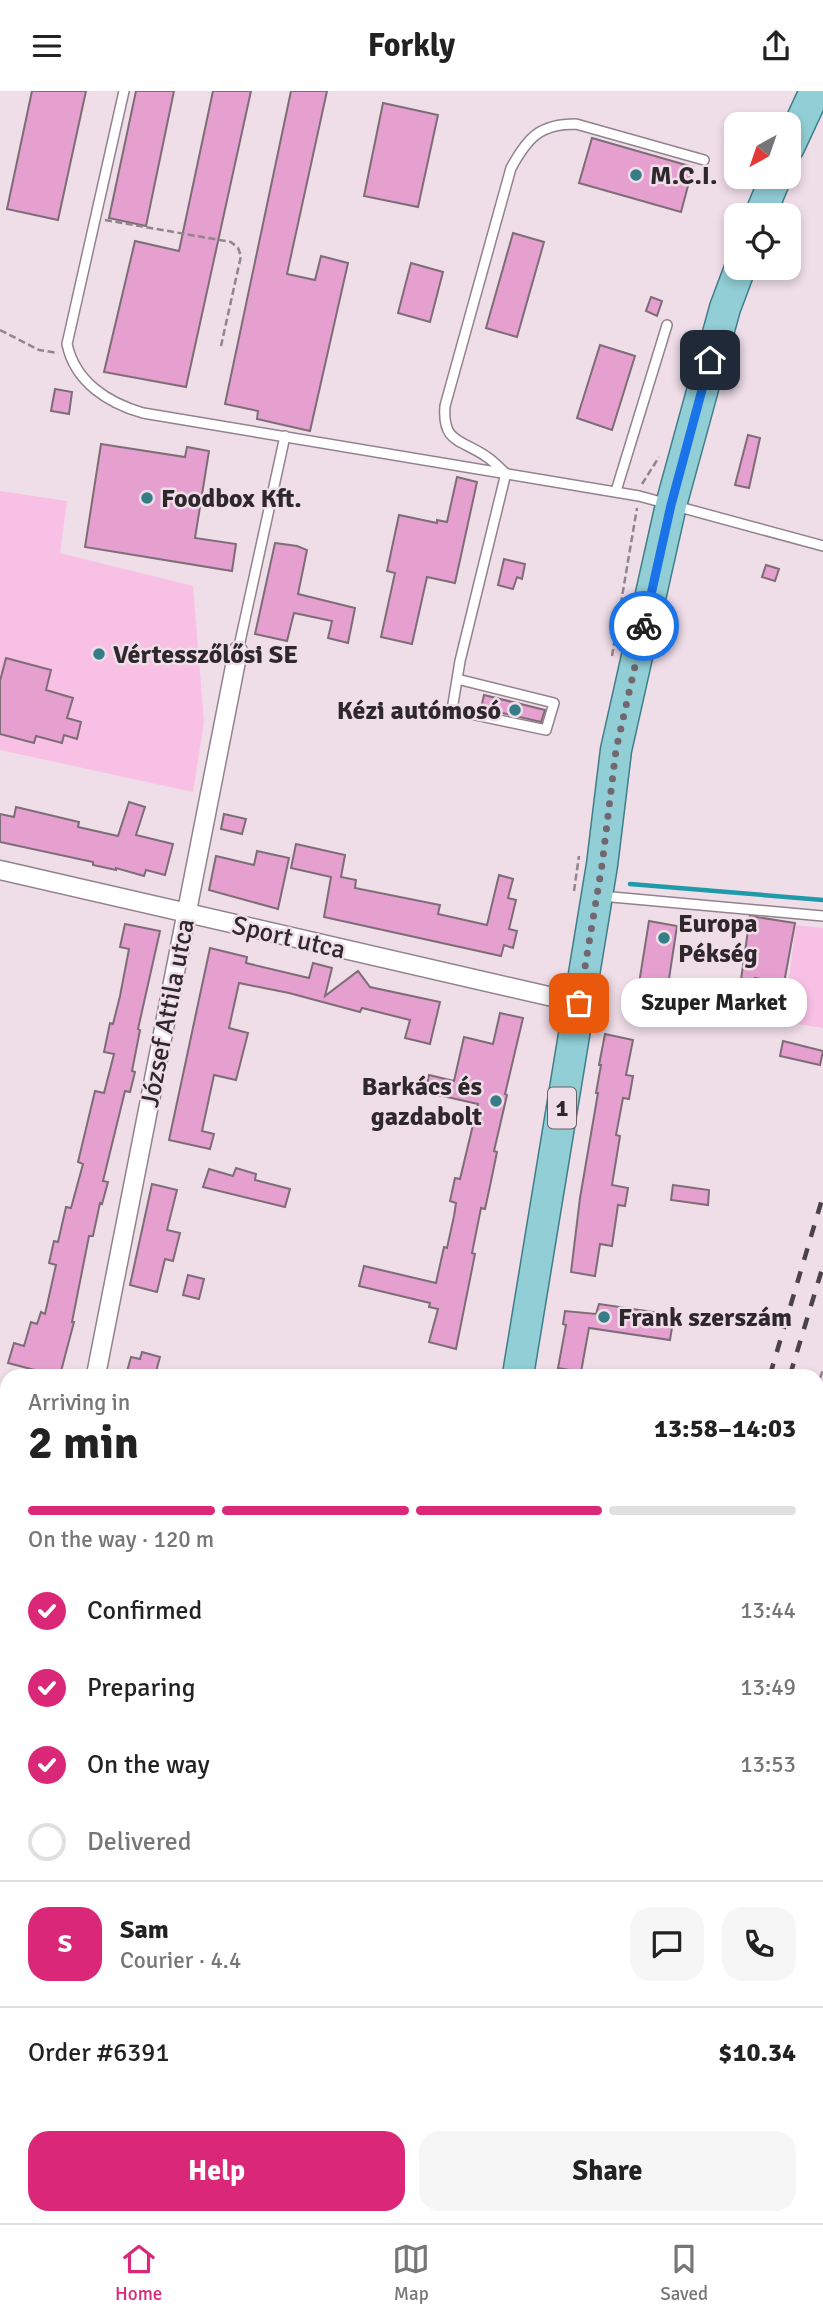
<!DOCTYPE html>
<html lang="en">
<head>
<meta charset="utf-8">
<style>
	:root { --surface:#fff; --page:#f6f6f6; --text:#222; --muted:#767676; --line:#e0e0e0; --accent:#db2777 }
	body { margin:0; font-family:Signika,sans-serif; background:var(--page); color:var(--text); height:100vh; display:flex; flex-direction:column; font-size:26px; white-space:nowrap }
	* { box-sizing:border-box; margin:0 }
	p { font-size:23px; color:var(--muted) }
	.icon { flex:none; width:38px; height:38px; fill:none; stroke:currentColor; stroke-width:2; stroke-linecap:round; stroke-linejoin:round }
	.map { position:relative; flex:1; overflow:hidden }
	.sheet { position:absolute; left:0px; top:1278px; width:824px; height:856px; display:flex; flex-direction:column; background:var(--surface); border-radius:21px 21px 0 0; box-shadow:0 4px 10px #0003 }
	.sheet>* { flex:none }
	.needle { width:46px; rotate:220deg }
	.controls { position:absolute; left:724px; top:21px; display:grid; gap:14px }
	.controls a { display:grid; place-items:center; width:77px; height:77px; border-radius:14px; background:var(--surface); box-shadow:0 4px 10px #0003; font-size:35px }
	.pin { position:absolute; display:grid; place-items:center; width:60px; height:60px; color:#fff; margin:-30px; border-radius:14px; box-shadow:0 4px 10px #0006 }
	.courier { position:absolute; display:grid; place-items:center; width:70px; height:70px; margin:-35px; border:5px solid #1a73e8; border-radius:50%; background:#fff; color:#222; box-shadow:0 2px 9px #0007 }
	.bubble { position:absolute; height:49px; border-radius:21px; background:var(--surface); box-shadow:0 4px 10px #0003; font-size:23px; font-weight:700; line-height:49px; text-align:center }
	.head em { font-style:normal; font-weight:700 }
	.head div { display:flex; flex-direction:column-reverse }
	.head { display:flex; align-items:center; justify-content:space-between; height:119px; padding:0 28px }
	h1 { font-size:46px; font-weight:700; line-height:52px }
	.bar { display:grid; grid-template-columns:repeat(4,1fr); gap:10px 7px; align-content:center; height:84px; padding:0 28px }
	.bar i { height:9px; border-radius:5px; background:var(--line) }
	.bar .on { background:var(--accent) }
	.bar p { grid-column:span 4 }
	.line { display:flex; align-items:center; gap:18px; padding:0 28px; border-top:2px solid var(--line) }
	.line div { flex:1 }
	.round { display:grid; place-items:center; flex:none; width:74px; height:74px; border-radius:21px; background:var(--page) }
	ol { padding:0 28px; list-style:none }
	li { display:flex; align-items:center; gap:21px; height:77px }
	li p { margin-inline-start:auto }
	li .icon { padding:7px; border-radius:50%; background:var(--accent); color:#fff; stroke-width:4 }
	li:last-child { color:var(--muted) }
	li i { width:38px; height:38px; border:4px solid var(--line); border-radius:50% }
	.action { display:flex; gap:14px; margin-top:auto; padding:14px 28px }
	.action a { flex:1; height:80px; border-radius:21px; background:var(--accent); color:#fff; font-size:28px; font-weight:700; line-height:80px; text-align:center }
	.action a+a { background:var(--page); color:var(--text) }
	header { display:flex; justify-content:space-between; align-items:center; height:91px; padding:0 28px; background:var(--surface); font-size:32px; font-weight:700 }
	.tab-bar { display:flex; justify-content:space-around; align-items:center; height:98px; border-top:2px solid var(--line); background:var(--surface); font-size:19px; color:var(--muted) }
	.tab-bar a { display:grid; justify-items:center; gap:4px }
	.tab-bar .on { color:var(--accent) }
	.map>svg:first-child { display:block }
	.green { fill:#f9c0e6 }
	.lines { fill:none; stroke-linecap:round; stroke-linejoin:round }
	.stream { stroke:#1f9aa8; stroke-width:4.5 }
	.building { fill:#e5a0cf; stroke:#7d6d77; stroke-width:2 }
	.lane-casing { stroke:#92828c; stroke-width:12 }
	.street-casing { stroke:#92828c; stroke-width:21 }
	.primary-casing { stroke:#3f7e88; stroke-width:33 }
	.path { stroke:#91858c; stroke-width:2.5; stroke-dasharray:7 3.5; stroke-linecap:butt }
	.lane { stroke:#fff; stroke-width:9 }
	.street { stroke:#fff; stroke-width:18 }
	.primary { stroke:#91ced6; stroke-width:30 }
	.rail { stroke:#4b4348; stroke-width:4.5; stroke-dasharray:12 12; stroke-linecap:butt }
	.done { stroke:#72676e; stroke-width:7; stroke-dasharray:0 12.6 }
	.route { stroke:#1a73e8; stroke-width:9 }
	.poi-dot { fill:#367d87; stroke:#efdde8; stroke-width:2.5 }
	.labels { text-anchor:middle; stroke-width:5; stroke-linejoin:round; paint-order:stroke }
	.shield { fill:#efdde8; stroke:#685e64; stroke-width:2 }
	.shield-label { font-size:24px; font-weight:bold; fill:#2e282c }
	.poi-label { font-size:26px; font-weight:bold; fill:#2e282c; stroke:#efdde8; text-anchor:start }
	.street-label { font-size:26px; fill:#2e282c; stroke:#efdde8 }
</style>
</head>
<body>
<header><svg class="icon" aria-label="menu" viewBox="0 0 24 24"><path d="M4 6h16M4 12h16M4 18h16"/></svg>Forkly<svg class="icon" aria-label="share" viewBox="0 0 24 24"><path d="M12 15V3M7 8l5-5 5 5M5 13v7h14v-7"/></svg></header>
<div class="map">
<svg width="823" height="2132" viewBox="0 0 823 2132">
	<rect width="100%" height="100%" fill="#efdde8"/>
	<!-- green -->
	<path class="green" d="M0,400L67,410L60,462L193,495L204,631L193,701L0,659Z
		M796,834L823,837V937L783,931Z"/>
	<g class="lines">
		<!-- stream -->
		<path class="stream" d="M630,793L823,809
			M0,1795L7,1796
			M817,1873L823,1874"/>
	</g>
	<!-- building -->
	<path class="building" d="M32,0H86L58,129L7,118Z
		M136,0H174L146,135L109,127Z
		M213,0H251L186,296L104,281L135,150L179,160Z
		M291,0H327L287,183L315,189L321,165L348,172L310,340L257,328L258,320L225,313Z
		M383,12L438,24L418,116L364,105Z
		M592,47L693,76L681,121L579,92Z
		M513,142L544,151L517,246L486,237Z
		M411,172L443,181L430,231L398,222Z
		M651,206L662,210L657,225L646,220Z
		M600,254L635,265L612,339L577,327Z
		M55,298L72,301L69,323L51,320Z
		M748,344L760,347L749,397L735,394Z
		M101,353L185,366L187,356L209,360L195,447L236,453L232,480L85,456Z
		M457,386L477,391L455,492L427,486L412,553L381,546L395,482L387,480L399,424L437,432V429L447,431Z
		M275,452L297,455L307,459L298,503L355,517L348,552L328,547L332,530L294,522L287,550L255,543Z
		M504,468L525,473L522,488L517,486L513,498L498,494Z
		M766,474L779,478L775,490L762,486Z
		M6,567L51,579L46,599L73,607L67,627L81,631L77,648L64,644L62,652L36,645L34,652L0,643V590Z
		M484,604L545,619L541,631L481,617Z
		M129,711L145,716L136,744L173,753L165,784L146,779L144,785L116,777V779L93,774V771L0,751V723L14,726L16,716L79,731L78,736L118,745Z
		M224,723L246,728L242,743L221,738Z
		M296,753L345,764L341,786L356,789L355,797L440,814L438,823L487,834L499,784L513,788L508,807L516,809L509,838L517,840L513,857L504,854L501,865L324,826L331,786L291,777Z
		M257,760L289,767L278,818L209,799L216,765L254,774Z
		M750,825L795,832L784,892L755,887L749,919L737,917Z
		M649,830L677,835L662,934L633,930Z
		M125,833L160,840L138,938L140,939L132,980L135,981L130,1001L125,1000L103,1090L108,1091L102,1113L100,1112L93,1145H89L72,1231H74L60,1284H54L8,1272L14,1252L24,1255L31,1231L37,1233L41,1221L45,1223L56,1174L49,1172L54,1150L58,1151L66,1116L71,1117L83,1073L78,1071L95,1000L104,1002L114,963L104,961L110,932L113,933L120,905L129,858L120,856Z
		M210,857L247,866L246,872L309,887L313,872L332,877L325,905L358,880L370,896L440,911L430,953L405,947L410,929L362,917L360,921L289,902L239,892L229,937L248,942L236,989L214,984L202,1040L214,1043L210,1058L169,1049Z
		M500,922L523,927L505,1003L507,1004L494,1060L497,1061L490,1095L485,1118L481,1117L472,1162L475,1163L456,1258L429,1251L438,1218L429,1216L430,1212L359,1195L364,1175L436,1192L444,1156L447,1157L454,1125L456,1112L450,1110L455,1087L460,1088L478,1013L425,1001L429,984L454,990L464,946L493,953Z
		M605,943L633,949L626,984L633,985L629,1008L623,1007L616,1044L620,1045L612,1094L628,1097L625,1115L618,1114L612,1155L600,1153L595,1185L571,1181L580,1107L598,1002H596L601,974H599Z
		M783,950L823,960L820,974L780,965Z
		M236,1077L256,1083L255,1089L290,1098L285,1116L203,1096L209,1078L233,1085Z
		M152,1093L177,1099L167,1139L180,1142L173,1170L165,1168L157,1201L130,1194Z
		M673,1094L709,1099L708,1114L671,1109Z
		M188,1184L204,1188L199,1208L183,1204Z
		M599,1213L674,1224L670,1249L589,1237L581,1281L558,1277L566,1234L563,1233L565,1220L596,1223Z
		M142,1261L160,1266L155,1284H126L131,1266L140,1268Z"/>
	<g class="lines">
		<defs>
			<path id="lane" d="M124,0L67,253C75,291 108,312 143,322L639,405L823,455
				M504,381C499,376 493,370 487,366C462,348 442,353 445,315L511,77C528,46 540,33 576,33L704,69
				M616,400L667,234
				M238,560L285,345
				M457,588L554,612L546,639L452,619L460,570L506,382
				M601,805L823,825
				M593,906V915L599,929
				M546,2132L547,2126"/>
			<path id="street" d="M0,779L579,912
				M96,1284L238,560
				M0,1588L7,1590
				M0,2076L7,2078
				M0,2105L7,2108
				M63,2126L81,2132
				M166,2126L184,2132"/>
			<path id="primary" d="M789,56L815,0
				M760,124L776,86
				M518,1284L602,774L616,659L671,414L725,217L740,177
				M400,2132L401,2126"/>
		</defs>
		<!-- lane casing -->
		<use href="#lane" class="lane-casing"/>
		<!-- street casing -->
		<use href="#street" class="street-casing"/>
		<!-- primary casing -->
		<use href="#primary" class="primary-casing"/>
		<!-- path -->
		<path class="path" d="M105,129L231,151L238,157L241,165L221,255
			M729,158L737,138
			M0,239L39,259L58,262
			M642,393L659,366
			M612,565L637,417
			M574,800L579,765
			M817,1297L823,1278
			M43,2132L44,2126
			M366,2132L367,2126
			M637,2132L639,2126"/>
		<!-- lane -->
		<use href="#lane" class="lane"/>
		<!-- street -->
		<use href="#street" class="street"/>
		<!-- primary -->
		<use href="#primary" class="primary"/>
		<!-- rail -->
		<path class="rail" d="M770,1284L823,1105
			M790,1284L823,1175
			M589,2132V2126
			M604,2132V2126"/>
	</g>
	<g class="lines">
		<!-- done -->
		<path class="done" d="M579,912L602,774L616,659L644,535"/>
		<!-- route -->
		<path class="route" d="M644,535L671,414L710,269"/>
	</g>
	<!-- markers -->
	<g class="poi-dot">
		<circle cx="636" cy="84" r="7"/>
		<circle cx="147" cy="407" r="7"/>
		<circle cx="99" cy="563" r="7"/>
		<circle cx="515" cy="619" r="7"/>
		<circle cx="664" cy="847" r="7"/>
		<circle cx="496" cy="1010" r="7"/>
		<circle cx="604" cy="1226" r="7"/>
	</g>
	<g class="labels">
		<!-- shield labels -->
		<rect class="shield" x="548" y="996.5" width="28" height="41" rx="5"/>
		<g class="shield-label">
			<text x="562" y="1025">1</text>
		</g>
		<!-- poi labels -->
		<g class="poi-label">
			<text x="650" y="93">M.C.I.</text>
			<text x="161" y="416">Foodbox Kft.</text>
			<text x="113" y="572">Vértesszőlősi SE</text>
			<text x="501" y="628" text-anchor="end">Kézi autómosó</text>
			<text x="678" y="841">Europa<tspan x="678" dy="30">Pékség</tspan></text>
			<text x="482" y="1004" text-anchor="end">Barkács és<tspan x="482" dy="30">gazdabolt</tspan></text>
			<text x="618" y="1235">Frank szerszám</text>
		</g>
		<!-- street labels -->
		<g class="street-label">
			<text transform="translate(289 846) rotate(13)" y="9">Sport utca</text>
			<text transform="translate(167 922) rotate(-79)" y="9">József Attila utca</text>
		</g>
	</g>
</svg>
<div class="controls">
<a><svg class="needle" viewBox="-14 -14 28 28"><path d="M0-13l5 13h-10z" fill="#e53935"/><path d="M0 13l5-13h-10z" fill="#767676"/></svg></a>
<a><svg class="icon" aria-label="locate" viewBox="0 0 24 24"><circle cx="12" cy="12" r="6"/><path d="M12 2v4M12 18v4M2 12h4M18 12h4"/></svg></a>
</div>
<div class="pin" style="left:579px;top:912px;background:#ea580c"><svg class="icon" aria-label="bag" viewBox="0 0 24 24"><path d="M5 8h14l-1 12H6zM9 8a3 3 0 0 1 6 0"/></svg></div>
<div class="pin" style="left:710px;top:269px;background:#1f2937"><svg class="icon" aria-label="home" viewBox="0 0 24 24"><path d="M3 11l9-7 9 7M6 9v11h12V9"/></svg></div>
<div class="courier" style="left:644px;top:535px"><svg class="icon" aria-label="bike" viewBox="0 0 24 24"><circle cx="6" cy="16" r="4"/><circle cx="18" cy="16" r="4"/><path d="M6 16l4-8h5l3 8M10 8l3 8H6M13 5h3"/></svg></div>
<div class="bubble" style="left:621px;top:887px;width:186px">Szuper Market</div>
<section class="sheet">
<div class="head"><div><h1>2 min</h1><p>Arriving in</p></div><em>13:58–14:03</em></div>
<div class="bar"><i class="on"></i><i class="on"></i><i class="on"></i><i></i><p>On the way · 120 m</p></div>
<ol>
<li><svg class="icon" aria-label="check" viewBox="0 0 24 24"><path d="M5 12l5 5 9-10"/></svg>Confirmed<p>13:44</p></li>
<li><svg class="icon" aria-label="check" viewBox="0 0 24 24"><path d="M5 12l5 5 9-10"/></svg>Preparing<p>13:49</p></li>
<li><svg class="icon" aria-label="check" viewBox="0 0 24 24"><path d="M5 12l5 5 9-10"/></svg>On the way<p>13:53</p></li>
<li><i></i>Delivered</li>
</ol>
<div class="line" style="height:126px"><b class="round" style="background:var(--accent);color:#fff">S</b><div><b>Sam</b><p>Courier · 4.4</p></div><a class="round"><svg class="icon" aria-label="chat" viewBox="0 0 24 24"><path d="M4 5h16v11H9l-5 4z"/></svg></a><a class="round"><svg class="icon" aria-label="phone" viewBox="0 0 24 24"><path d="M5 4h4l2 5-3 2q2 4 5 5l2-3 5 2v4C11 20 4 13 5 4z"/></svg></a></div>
<div class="line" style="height:91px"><div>Order #6391</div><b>$10.34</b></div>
<div class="action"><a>Help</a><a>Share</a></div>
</section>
</div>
<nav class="tab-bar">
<a class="on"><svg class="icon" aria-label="home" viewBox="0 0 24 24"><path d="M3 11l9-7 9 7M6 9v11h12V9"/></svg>Home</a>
<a><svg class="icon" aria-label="map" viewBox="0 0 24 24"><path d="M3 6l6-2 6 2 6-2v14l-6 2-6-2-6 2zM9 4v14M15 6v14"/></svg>Map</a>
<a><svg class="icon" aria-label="saved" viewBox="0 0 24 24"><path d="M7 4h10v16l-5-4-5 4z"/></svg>Saved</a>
</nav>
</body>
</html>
